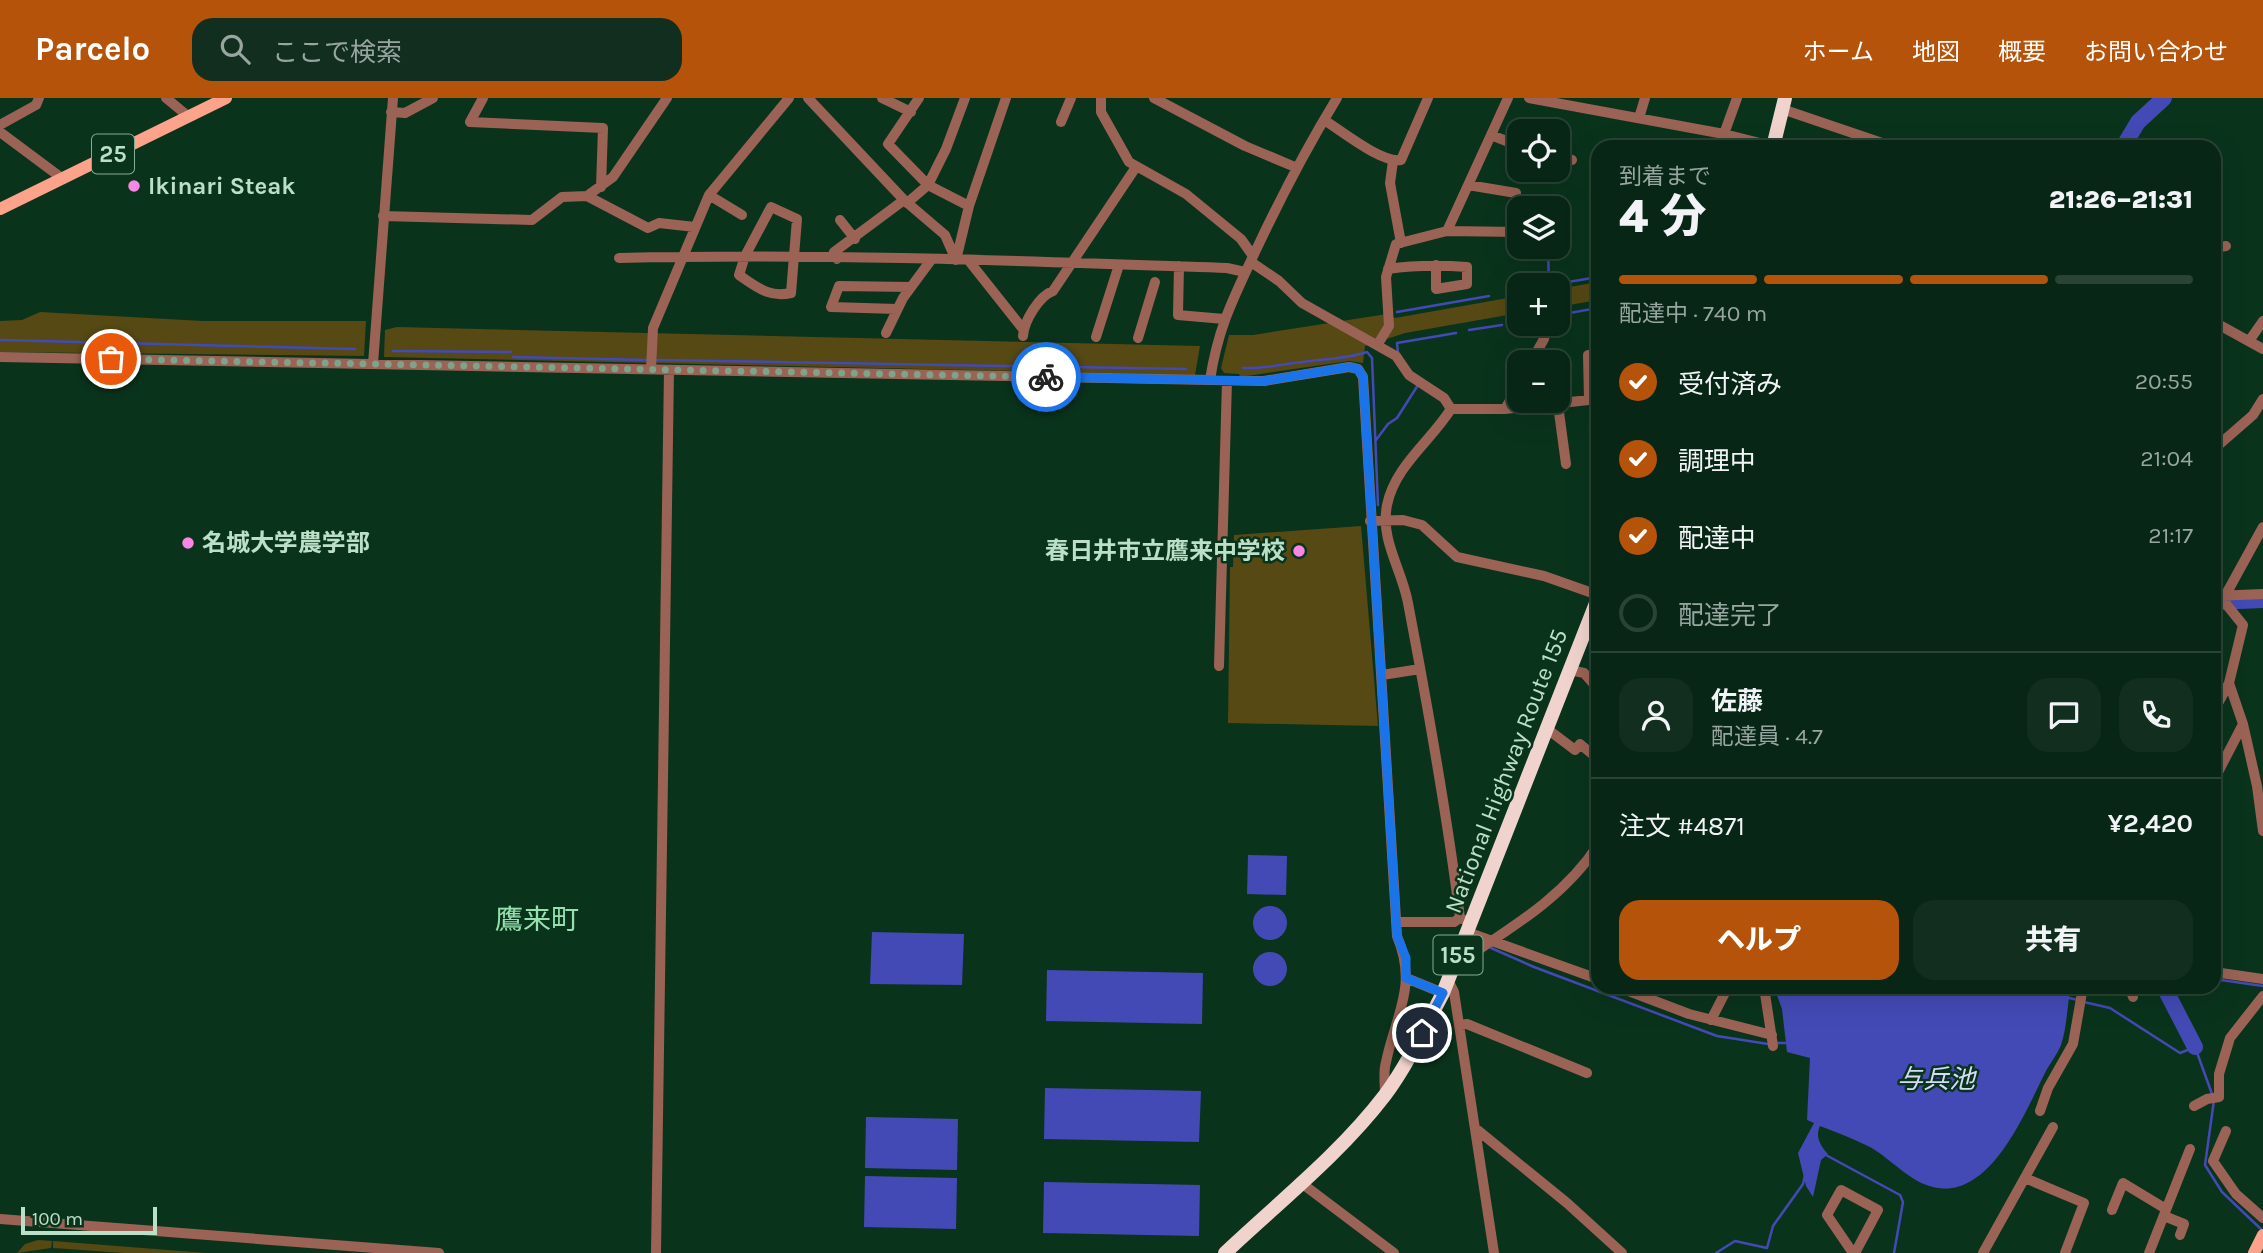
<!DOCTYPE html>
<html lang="ja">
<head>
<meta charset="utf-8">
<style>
	:root { --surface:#082615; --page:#112e1e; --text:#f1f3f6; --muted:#98a5a0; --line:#294334; --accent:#b45309 }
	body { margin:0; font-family:Karla,"Noto Sans JP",sans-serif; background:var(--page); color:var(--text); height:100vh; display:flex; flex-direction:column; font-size:26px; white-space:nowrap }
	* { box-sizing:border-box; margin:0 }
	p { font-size:23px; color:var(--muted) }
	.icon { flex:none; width:38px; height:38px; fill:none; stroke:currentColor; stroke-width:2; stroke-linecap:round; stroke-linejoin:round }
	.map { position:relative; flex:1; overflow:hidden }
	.panel { position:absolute; left:1591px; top:42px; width:630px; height:854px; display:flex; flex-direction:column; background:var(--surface); border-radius:21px; box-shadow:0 7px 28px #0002,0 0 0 2px var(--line) }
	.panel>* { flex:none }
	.buttons { position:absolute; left:1507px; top:21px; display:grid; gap:14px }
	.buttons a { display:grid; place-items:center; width:63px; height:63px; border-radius:14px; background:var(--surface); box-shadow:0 7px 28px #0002,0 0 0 2px var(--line); font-size:35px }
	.scale { position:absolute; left:21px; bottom:18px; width:136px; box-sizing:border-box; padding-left:7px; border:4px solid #bce0c7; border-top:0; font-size:19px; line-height:24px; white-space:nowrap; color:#bce0c7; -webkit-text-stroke:5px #0a331c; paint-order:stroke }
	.pin { position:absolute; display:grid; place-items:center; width:60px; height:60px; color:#fff; margin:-30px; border:4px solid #fff; border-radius:50%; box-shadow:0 2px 7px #0007 }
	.courier { position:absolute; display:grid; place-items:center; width:70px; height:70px; margin:-35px; border:5px solid #1a73e8; border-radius:50%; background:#fff; color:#222; box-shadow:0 2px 9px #0007 }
	.head em { font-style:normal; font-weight:800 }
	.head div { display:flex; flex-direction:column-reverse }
	.head { display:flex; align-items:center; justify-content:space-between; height:119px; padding:0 28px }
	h1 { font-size:46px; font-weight:800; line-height:52px }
	.bar { display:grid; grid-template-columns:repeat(4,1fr); gap:10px 7px; align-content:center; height:84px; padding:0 28px }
	.bar i { height:9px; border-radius:5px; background:var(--line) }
	.bar .on { background:var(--accent) }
	.bar p { grid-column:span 4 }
	.line { display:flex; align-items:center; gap:18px; padding:0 28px; border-top:2px solid var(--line) }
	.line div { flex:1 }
	.round { display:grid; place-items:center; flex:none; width:74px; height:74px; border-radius:21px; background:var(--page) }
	ol { padding:0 28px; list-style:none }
	li { display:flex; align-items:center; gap:21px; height:77px }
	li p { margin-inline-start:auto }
	li .icon { padding:7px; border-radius:50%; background:var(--accent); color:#fff; stroke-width:4 }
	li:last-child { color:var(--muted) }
	li i { width:38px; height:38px; border:4px solid var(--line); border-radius:50% }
	.button { display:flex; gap:14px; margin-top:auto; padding:14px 28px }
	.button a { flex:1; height:80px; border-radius:21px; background:var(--accent); color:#fff; font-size:28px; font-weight:800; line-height:80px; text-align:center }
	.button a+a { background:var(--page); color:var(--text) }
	header { display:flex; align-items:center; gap:42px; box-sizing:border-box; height:98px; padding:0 35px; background:var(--accent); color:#fff }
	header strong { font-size:33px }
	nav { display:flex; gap:38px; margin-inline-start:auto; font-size:24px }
	.search { width:490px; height:63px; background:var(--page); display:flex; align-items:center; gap:18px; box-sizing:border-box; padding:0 24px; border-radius:21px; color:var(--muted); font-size:26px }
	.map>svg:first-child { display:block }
	.green { fill:#564914 }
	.water { fill:#434ab5 }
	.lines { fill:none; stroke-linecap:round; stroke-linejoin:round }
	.stream { stroke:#434ab5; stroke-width:2.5 }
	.river { stroke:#434ab5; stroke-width:16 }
	.minor { stroke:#9a6355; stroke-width:10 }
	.major { stroke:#fda28b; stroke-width:12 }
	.highway { stroke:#f0d3cc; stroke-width:14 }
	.done { stroke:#7ea38b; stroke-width:7; stroke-dasharray:0 12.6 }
	.route { stroke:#1a73e8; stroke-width:9 }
	.poi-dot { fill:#fb86e4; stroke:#0a331c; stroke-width:2.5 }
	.labels { text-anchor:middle; stroke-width:5; stroke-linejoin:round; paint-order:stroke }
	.shield { fill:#0a331c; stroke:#87ac94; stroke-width:2 }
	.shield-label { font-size:23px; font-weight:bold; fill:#bce0c7 }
	.poi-label { font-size:24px; font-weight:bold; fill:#bce0c7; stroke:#0a331c; text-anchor:start }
	.street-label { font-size:24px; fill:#bce0c7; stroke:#0a331c }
	.water-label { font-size:26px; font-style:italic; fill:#d6dcf8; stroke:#0a331c }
	.quarter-label { font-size:28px; fill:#96e1b0; stroke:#0a331c }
</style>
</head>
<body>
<header>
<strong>Parcelo</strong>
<div class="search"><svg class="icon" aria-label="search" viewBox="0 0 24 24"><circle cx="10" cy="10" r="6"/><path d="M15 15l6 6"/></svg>ここで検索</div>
<nav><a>ホーム</a><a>地図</a><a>概要</a><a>お問い合わせ</a></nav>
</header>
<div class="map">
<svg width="2263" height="1155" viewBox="0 0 2263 1155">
	<rect width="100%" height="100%" fill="#0a331c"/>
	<!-- green -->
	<path class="green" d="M1598,184V202L1558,209V191Z
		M1519,198V215L1405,235L1365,248L1363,265L1349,263L1240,279L1239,276L1224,275L1221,270L1229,237H1253L1387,216L1395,220Z
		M40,214L203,223H366L364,258L0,254V223L22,222Z
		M397,229L1200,248L1195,277L384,259L385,232Z
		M1361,428L1378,628L1228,625L1230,469H1233L1234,437Z
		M38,1142L52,1143L51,1150L17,1155L25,1146Z
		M53,1143L206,1155H124L53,1150Z"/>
	<!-- water -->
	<path class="water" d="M1248,757L1287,758L1286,797L1247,796Z
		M1253 825a17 17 0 1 1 34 0a17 17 0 1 1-34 0Z
		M872,834L964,836L962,887L870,886Z
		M1253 871a17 17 0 1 1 34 0a17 17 0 1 1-34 0Z
		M1047,872L1203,875L1202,926L1046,923Z
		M1774,889H2071C2067,907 2067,930 2061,947C2057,957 2050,965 2045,975C2025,1014 1990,1103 1933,1089C1910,1084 1890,1060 1870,1049C1854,1041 1836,1034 1820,1028C1815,1038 1820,1048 1828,1056L1821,1062L1813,1099L1806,1088L1798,1055L1814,1025L1807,1022L1810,960L1787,954L1782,911Z
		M1045,990L1201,993L1199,1044L1044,1041Z
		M866,1019L958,1021L957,1072L865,1070Z
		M865,1078L957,1080L956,1131L864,1129Z
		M1044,1084L1200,1087L1199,1138L1043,1135Z"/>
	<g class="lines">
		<!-- stream -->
		<path class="stream" d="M1548,149L1549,187
			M1550,187L1598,179
			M1510,195L1519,193
			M1397,214L1489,198
			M1558,217L1592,211
			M1469,232L1502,227
			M0,242L355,251
			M393,253L511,254
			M1398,255L1397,245L1456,235
			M513,259L647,262
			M656,262L1186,271
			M1243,270C1264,271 1282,266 1303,264C1324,261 1346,261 1367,254L1372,260L1378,407
			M1376,342L1388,326L1397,320L1418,287
			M1491,850L1534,869L1717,938L1768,946
			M2214,881L2263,888
			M2069,900L2078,902
			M2084,904L2110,910L2180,955L2195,949L2212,996
			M1775,945H1789
			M2214,1002L2205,1067L2222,1094L2263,1133
			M1824,1056L1900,1097L1903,1104L1894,1155
			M1716,1155L1735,1143L1767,1150L1773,1128L1803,1086L1805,1077"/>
		<!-- river -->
		<path class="river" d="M2123,49L2138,24L2164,0
			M2214,504L2263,502
			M2164,889L2195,949"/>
		<!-- minor -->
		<path class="minor" d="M166,0L189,19
			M483,0L470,24L603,30L601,89
			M808,0L904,102L945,137L956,162
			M882,0L911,14
			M965,0L946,51L928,87L969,108
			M1101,0V14L1129,64L1186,96L1241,141L1253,158
			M1154,0L1245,48L1295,69
			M1529,0L1724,36L1776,49
			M1782,11L1885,46
			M391,14L405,15L433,0
			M1639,20L1645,0
			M1324,22C1342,33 1381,65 1401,62L1428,0
			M1061,24L1071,0
			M0,27L36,7L39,0
			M0,34L63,81
			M1724,36L1737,0
			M1491,37L1519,48
			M1558,59L1572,62
			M1393,63L1390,85L1401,145
			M1468,87L1516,95
			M709,97L742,117
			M587,98L648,130L659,125L695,129
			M907,105L928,87L888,46L919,0
			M771,109L797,121L791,195C769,200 757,189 739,177L745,158Z
			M383,118L532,122L562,99L587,98L613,79L667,0
			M840,122L855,141
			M1447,133L1519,134
			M2214,150L2226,148
			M619,160C822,155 1025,163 1227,170L1245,174
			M837,161L834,154L904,102
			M956,162L969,108L1006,0
			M969,163L1023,231
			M1251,164L1279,183L1302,205L1396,258L1409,277L1444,300L1451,311H1505L1598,301
			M1179,168L1178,217L1224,221
			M1388,171C1415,167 1441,167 1467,169V186L1436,191V167
			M897,211L831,209L839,188L911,189
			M2214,224L2263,251
			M886,235L903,200L931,162
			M1023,238C1024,223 1039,198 1053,193L1136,69
			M1096,239L1118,170
			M1138,240L1155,184
			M2249,243L2263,223
			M1378,246L1389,228L1386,179L1396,146L1447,133L1508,0
			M1588,257L1589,302
			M0,259L1264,283L1349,269L1358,271L1363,279L1397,838C1418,888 1396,916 1386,964C1383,974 1385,986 1385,996
			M1531,264L1544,241L1547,226
			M373,266L393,0
			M651,271L653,230L709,97L789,0
			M1210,282C1218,229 1234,199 1256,152C1281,99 1307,49 1337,0
			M1558,307L1566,366
			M1451,311C1430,344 1395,368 1387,407C1380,443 1402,471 1408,505C1428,610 1447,715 1460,820L1471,824
			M1505,311L1519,287
			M2214,351L2253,317L2263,301
			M1370,423L1403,422L1422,427L1457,459L1544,478L1598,497
			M2263,429L2225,498L2226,506L2243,527L2229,585L2243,626L2257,688L2263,733
			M2214,498L2263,496
			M1219,568L1227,283
			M1570,572L1584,575L1598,591
			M1382,577L1420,571
			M2214,613L2229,585
			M1546,630L1575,652L1580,646L1598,661
			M2214,682L2243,626
			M1397,824H1454L1460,820
			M1467,834L1598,881
			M1460,853L1472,856C1519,825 1567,795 1598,747
			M2214,874L2263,881
			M1406,880L1443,895
			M1448,882L1454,894L1494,1155
			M1618,889L1689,916L1772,937
			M1764,889L1773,948
			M2129,889L2133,899
			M1711,922L1728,889
			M1459,927L1467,926L1587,975
			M2194,1008L2207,1001L2219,999V976L2230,940L2263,898
			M2040,1013L2048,990L2073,946L2083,889
			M1475,1030L1567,1105L1622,1155
			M2226,1033L2213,1063L2236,1096L2263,1120
			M2025,1080L2084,1105L2065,1155
			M1300,1084L1394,1155
			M2112,1112L2123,1085L2166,1111
			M2164,1118L2184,1126L2180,1137
			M0,1121L439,1155
			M656,1155L669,272
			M1853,1155L1827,1117L1841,1092L1878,1112L1855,1155
			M1983,1155L2053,1029
			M2149,1155L2190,1051"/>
		<!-- major -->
		<path class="major" d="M0,111L226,0
			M2254,1155L2263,1137"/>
		<!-- highway -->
		<path class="highway" d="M1773,49L1785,0
			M1225,1155C1279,1104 1340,1056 1385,997C1408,966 1425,929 1443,895L1598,500"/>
	</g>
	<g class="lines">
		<!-- done -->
		<path class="done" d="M111,261L1046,279"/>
		<!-- route -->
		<path class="route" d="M1046,279L1264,283L1349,269L1358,271L1363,279L1397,838L1406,860V880L1443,895L1422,935"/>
	</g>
	<!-- markers -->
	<g class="poi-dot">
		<circle cx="134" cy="88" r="7"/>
		<circle cx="188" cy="445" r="7"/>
		<circle cx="1299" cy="453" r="7"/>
	</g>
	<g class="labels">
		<!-- shield labels -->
		<g class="shield">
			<rect x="92" y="36.5" width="42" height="39" rx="5"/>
			<rect x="1433.5" y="837.5" width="49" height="39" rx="5"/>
		</g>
		<g class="shield-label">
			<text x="113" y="64">25</text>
			<text x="1458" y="865">155</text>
		</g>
		<!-- poi labels -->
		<g class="poi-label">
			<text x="148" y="96">Ikinari Steak</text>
			<text x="202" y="453">名城大学農学部</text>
			<text x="1285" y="461" text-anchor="end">春日井市立鷹来中学校</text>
		</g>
		<!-- street labels -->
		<g class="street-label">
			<text transform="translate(1506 673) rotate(-69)" y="8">National Highway Route 155</text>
		</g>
		<!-- water labels -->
		<g class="water-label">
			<text x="1936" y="990">与兵池</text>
		</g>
		<!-- quarter labels -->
		<g class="quarter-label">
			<text x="537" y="831">鷹来町</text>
		</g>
	</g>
</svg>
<div class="buttons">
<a><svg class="icon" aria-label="locate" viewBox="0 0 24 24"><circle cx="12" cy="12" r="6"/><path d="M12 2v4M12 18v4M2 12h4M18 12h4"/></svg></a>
<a><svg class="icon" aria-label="layers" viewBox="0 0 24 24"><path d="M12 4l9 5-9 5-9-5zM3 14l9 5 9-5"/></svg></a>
<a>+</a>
<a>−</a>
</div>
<div class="scale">100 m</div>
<div class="pin" style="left:111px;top:261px;background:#ea580c"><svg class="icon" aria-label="bag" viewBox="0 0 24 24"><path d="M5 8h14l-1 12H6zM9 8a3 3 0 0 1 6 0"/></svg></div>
<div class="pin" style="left:1422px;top:935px;background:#1f2937"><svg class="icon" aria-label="home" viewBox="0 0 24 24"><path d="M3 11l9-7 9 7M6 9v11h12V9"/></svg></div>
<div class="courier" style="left:1046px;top:279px"><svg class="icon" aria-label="bike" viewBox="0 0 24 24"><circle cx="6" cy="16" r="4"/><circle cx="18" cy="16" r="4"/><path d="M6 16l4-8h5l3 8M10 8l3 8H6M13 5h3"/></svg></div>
<section class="panel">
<div class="head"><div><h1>4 分</h1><p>到着まで</p></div><em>21:26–21:31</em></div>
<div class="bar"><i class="on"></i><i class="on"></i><i class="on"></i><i></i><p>配達中 · 740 m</p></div>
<ol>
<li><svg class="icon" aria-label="check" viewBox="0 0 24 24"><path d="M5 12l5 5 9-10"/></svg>受付済み<p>20:55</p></li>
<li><svg class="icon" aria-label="check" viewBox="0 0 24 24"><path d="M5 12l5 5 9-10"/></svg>調理中<p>21:04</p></li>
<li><svg class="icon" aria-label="check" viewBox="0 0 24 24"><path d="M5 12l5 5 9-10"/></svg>配達中<p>21:17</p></li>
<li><i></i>配達完了</li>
</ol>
<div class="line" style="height:126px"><a class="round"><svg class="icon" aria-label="person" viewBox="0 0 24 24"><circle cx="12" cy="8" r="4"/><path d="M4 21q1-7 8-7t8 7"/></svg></a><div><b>佐藤</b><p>配達員 · 4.7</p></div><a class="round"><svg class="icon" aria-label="chat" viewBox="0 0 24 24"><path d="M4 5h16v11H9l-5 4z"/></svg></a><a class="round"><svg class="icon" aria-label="phone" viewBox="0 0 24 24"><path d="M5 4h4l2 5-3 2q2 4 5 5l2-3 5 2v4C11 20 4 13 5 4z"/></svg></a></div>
<div class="line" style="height:91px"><div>注文 #4871</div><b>¥2,420</b></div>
<div class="button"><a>ヘルプ</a><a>共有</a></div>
</section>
</div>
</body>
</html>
